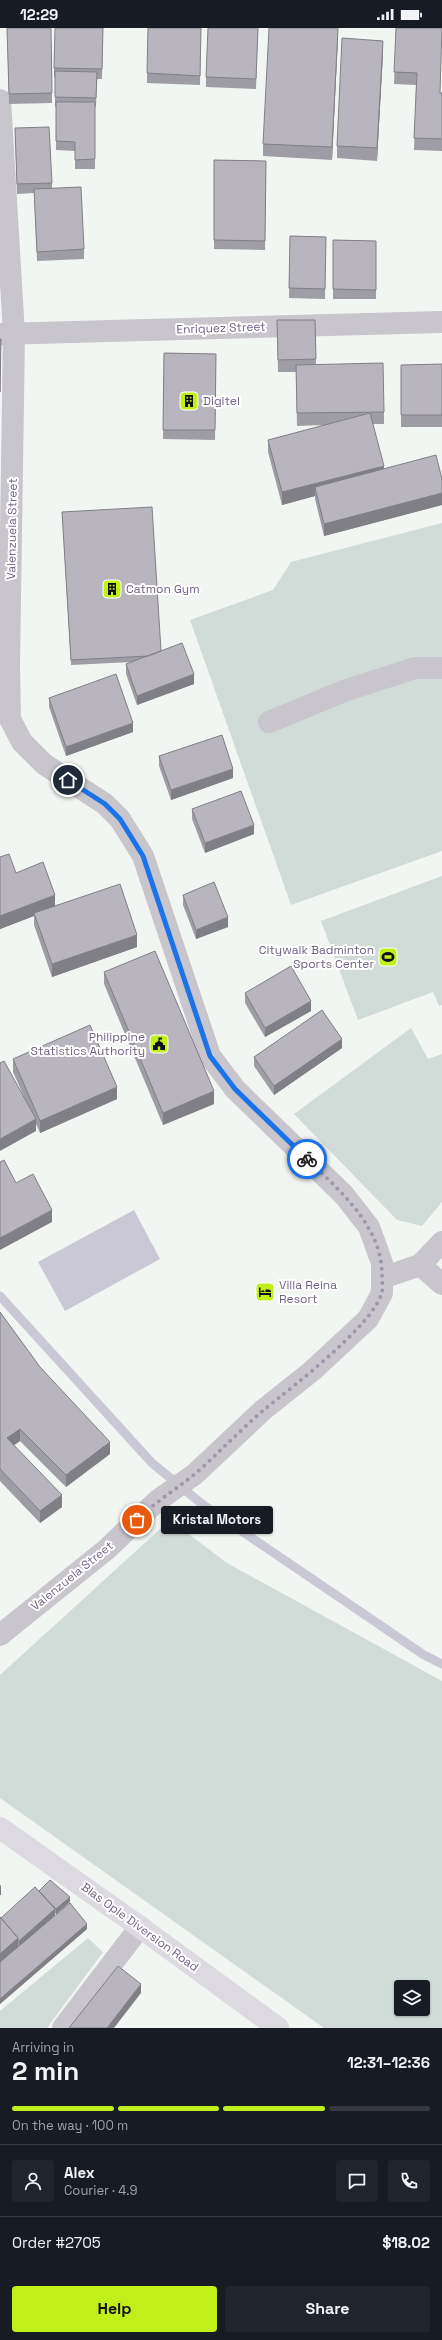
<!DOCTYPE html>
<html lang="en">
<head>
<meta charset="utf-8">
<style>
	:root { --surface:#171b24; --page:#20242c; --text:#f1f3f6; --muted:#9ea1a6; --line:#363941; --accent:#c0ef19 }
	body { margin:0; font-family:"Space Grotesk",sans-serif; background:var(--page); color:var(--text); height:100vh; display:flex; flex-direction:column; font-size:15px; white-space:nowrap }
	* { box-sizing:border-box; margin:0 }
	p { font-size:13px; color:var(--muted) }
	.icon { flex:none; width:22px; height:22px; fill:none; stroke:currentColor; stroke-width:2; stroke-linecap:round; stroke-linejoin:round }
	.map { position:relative; height:2000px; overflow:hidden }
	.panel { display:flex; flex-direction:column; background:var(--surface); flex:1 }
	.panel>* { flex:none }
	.tools { position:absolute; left:394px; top:1952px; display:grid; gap:8px }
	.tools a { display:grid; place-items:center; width:36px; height:36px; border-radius:4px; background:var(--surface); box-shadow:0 1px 3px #0004; font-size:20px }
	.pin { position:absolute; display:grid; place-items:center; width:34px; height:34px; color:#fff; margin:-17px; border:2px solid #fff; border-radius:50%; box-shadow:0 1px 4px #0007 }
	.courier { position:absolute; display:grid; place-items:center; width:40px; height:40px; margin:-20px; border:3px solid #1a73e8; border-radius:50%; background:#fff; color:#222; box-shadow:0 1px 5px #0007 }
	.bubble { position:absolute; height:28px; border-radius:4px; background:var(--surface); box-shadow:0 1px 3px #0004; font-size:13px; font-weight:700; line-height:28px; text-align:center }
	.summary em { font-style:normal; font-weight:700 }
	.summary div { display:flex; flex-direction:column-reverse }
	.summary { display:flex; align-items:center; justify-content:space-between; height:68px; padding:0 12px }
	h1 { font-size:26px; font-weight:700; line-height:30px }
	.bar { display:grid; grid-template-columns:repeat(4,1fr); gap:6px 4px; align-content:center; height:48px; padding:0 12px }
	.bar i { height:5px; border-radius:3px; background:var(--line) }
	.bar .on { background:var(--accent) }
	.bar p { grid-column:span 4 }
	.line { display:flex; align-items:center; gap:10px; padding:0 12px; border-top:1px solid var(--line) }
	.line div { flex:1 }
	.round { display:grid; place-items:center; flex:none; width:42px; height:42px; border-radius:4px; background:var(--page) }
	.action { display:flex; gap:8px; margin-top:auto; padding:8px 12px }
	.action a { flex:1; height:46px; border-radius:4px; background:var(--accent); color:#111; font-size:16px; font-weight:700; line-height:46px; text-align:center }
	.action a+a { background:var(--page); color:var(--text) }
	.status { display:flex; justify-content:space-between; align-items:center; height:28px; padding:0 20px; background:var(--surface); direction:ltr }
	.status svg { height:11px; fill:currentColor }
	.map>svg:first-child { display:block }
	.green { fill:#d1dbd7; fill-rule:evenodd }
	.water { fill:#cbc8d5 }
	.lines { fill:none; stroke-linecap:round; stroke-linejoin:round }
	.stream { stroke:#cbc8d5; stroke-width:9 }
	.minor { stroke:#c8c5cc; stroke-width:22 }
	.major { stroke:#dcd9e1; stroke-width:22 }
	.wall { fill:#9e9ca4 }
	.shaded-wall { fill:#817f86 }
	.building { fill:#b8b5bf; stroke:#817f86 }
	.done { stroke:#9e96ab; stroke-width:4; stroke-dasharray:0 7.2 }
	.route { stroke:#1a73e8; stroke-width:5 }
	.labels { text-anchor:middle; stroke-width:4; stroke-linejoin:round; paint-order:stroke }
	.street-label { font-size:12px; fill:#716385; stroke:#fff }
	.poi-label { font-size:12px; fill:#716385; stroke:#fff; text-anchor:start }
</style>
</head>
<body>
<div class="status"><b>12:29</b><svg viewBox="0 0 49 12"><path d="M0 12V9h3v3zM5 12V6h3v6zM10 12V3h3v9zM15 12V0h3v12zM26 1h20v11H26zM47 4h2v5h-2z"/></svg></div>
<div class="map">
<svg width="442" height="2000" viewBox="0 0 442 2000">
	<rect width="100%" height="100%" fill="#f2f6f2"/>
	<!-- green -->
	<path class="green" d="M442,495V823L291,877L190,592L273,562L291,534Z
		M442,848V977L439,978L433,964L358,992L321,893Z
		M411,1000L428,1031L442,1026V1174L422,1198L397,1192L294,1086Z
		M170,1492L227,1535L442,1653V2000H324L0,1770V1647ZM401,1959H423V1981H401Z
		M88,1910L103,1924L47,2000H0V1983Z"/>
	<!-- water -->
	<path class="water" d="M134,1182L160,1231L65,1283L38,1234Z"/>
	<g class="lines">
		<!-- stream -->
		<path class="stream" d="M0,1268L152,1435L202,1476L424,1627L442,1636"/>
		<!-- minor -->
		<path class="minor" d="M0,72L14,306L9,637L10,691L22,714L44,736L105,776L120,791L143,828L210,1028L235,1061L344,1167L369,1199L382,1235V1265L368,1291L312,1343L263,1382L195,1446L157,1473L107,1521L0,1607
			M0,306L442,294
			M269,694L344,663L415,640H442
			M420,1237L442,1214
			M382,1250L420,1237L442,1256
			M63,2000L140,1899"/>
		<!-- major -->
		<path class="major" d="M0,1800L140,1899L278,2000"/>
	</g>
	<!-- wall -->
	<path class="wall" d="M7,0L52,65V75L9,76Z
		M103,0L102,51H97L96,79H95V141H75V123L56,122V79H55V49H54V40Z
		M201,0L200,57L147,55V45Z
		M258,0L256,61L206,59V49Z
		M396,0L441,65H442V123L414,122L416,57L394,56Z
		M338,8L332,132L263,128V116Z
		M383,25L377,133L337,130V118Z
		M15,100L52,155V160L84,221V231L37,233L34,165L17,166Z
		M214,132L266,133L265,222L214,221Z
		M290,208L326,209L325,271L289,270Z
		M333,212L376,213V271H333Z
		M277,292H315L316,337L384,384V396H373L384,441L442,451V477L324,508L315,471V468L282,477L268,424V412L325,397L297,398L296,344H278Z
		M164,325L216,326L215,412L163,411Z
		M442,336V399H401V337Z
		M62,484L161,623L194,656L137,677L126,646V636L132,634L71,637Z
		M49,670L133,704L66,728L49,679Z
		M159,728L233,750L171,772L159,738Z
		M192,781L254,806L205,825L192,791Z
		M0,829L16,845L55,878L137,919L52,949L34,897V888L0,901Z
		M183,867L228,899L196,911L183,877Z
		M104,944L214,1076L163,1097L104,956Z
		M245,965L311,983L265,1009L245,975Z
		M342,1020L274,1067L254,1038V1029Z
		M13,1031L117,1071L40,1105L36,1096V1103L25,1071L13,1044Z
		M0,1284L40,1339L110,1426L66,1459L20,1413L14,1417L62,1479L40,1495L0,1453Z
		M39,1863L70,1874L56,1886L55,1885V1887L24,1914L87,1901L0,1976V1889L1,1890L39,1864Z"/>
	<!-- shaded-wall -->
	<path class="shaded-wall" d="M338,0V8L332,132V119Z
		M383,13V25L377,133V120Z
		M384,438V450L315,459V468L282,477V464Z
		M442,465V477L324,508V496Z
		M194,646V656L137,677V668Z
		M133,695V704L66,728V719Z
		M233,741V750L171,772V762Z
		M254,797V806L205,825V815Z
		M55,867V880L34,885V888L0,901V888Z
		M228,889V899L196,911V902Z
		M137,907V919L52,949V936Z
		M311,973V983L265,1009V1000Z
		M342,1011V1020L274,1067V1058Z
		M117,1059V1071L40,1105V1093Z
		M214,1063V1076L163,1097V1085Z
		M36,1091V1103L0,1123V1111Z
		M52,1182V1194L0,1222V1210Z
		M20,1401V1413L7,1422V1410Z
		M110,1414V1426L66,1459V1447Z
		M62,1467V1479L40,1495V1483Z
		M1,1857V1867H0V1858Z
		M70,1869V1874L56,1886V1881Z
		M55,1881V1887L19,1919V1913Z
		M87,1896V1901L0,1976V1971Z
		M18,1910V1919L0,1935V1926Z
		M141,1956V1965L114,2000H107Z"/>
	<!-- building -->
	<path class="building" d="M7,0H51L52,65L9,66Z
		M55,0H103L102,41L54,40Z
		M148,0H201L200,48L147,45Z
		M208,0H258L256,51L206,49Z
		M269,0H338L332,119L263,116Z
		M396,0H442L440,65H442V111L414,110L417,45L394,44Z
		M342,10L383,13L377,120L337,118Z
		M55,43L97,44L96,70L55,69Z
		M56,74H95V131L75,132V114L56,113Z
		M49,99L52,155L17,156L15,100Z
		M214,132L266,133L265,213L214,212Z
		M81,159L84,221L37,224L34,161Z
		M290,208L326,209L325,261L289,260Z
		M333,212L376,213V262L333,261Z
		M277,292H315L316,331L278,332Z
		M0,311H1L0,364Z
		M164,325L216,326L215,402H163Z
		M383,335L384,384L297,385L296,337Z
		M442,336V387H401V337Z
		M370,385L384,438L282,464L268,412Z
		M436,427L442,451V465L324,496L315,459Z
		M152,479L161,623L148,628L71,632L62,484Z
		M182,615L194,646L137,668L126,636Z
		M116,646L133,695L66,719L49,670Z
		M222,707L233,741L171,762L159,728Z
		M241,763L254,797L205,815L192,781Z
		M9,826L16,845L43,834L55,867L0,888V829Z
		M214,854L228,889L196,902L183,867Z
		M120,856L137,907L52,936L34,885Z
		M155,923L214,1063L163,1085L104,944Z
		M291,938L311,973L265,1000L245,965Z
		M322,982L342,1011L274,1058L254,1029Z
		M90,997L117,1059L40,1093L13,1031Z
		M4,1033L36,1091L0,1111V1035Z
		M4,1132L16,1155L33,1146L52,1182L0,1210V1134Z
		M0,1284L40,1339L110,1414L66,1447L20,1401L7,1410L62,1467L40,1483L0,1441Z
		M50,1852L70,1869L56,1881L39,1863Z
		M35,1859L55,1881L19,1913H18V1910L1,1890Z
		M70,1875L87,1896L0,1971V1934Z
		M0,1889L18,1910L0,1926Z
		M118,1938L141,1956L107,2000H69Z"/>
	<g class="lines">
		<!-- done -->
		<path class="done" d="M137,1492C156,1473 177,1461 196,1445C220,1424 241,1401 265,1381C293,1358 374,1297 382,1264C383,1259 382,1252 382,1246C381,1197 340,1163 307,1131"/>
		<!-- route -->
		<path class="route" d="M68,752L105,776L120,791L143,828L210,1028L235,1061L307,1131"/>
	</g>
	<!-- icons -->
	<defs>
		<symbol id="building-square" viewBox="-11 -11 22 22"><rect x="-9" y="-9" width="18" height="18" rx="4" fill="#c0ef19" stroke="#fff"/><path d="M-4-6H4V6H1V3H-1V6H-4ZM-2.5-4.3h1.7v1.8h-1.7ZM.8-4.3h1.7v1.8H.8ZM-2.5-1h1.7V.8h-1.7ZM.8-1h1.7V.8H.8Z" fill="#111"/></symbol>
		<symbol id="stadium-square" viewBox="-11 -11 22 22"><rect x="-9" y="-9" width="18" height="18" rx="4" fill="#c0ef19" stroke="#fff"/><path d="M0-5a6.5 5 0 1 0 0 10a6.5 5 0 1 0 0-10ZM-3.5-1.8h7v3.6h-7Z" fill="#111"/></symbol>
		<symbol id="civic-square" viewBox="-11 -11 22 22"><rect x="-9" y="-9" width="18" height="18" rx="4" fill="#c0ef19" stroke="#fff"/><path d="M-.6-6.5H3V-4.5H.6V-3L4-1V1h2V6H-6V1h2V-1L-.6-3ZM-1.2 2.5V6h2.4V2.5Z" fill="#111"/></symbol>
		<symbol id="hotel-square" viewBox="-11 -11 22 22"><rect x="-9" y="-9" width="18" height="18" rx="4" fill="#c0ef19" stroke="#fff"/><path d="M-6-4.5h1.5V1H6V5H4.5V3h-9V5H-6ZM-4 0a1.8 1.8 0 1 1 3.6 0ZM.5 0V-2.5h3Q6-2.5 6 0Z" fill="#111"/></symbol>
	</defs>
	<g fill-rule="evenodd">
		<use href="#building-square" x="178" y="362" width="22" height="22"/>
		<use href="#building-square" x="101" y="550" width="22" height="22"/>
		<use href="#stadium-square" x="377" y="918" width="22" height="22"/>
		<use href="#civic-square" x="148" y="1005" width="22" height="22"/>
		<use href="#hotel-square" x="254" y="1253" width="22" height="22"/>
	</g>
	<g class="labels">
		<!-- street labels -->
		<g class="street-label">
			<text transform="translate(221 300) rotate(-2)" y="4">Enriquez Street</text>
			<text transform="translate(12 501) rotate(-89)" y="4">Valenzuela Street</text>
			<text transform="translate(72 1548) rotate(-39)" y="4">Valenzuela Street</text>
			<text transform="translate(140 1899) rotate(36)" y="4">Blas Ople Diversion Road</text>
		</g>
		<!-- poi labels -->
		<g class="poi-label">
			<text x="203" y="377">Digitel</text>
			<text x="126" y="565">Catmon Gym</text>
			<text x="374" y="926" text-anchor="end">Citywalk Badminton<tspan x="374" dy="14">Sports Center</tspan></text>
			<text x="145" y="1013" text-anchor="end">Philippine<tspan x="145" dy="14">Statistics Authority</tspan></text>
			<text x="279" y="1261">Villa Reina<tspan x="279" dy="14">Resort</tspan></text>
		</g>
	</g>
</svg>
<div class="tools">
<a><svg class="icon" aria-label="layers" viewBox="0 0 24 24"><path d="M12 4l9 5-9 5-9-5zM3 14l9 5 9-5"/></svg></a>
</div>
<div class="pin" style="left:137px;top:1492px;background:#ea580c"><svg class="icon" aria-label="bag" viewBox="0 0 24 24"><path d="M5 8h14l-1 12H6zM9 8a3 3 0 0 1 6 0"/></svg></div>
<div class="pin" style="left:68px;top:752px;background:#1f2937"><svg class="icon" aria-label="home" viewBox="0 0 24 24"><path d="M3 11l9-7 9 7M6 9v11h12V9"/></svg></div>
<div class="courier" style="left:307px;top:1131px"><svg class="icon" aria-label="bike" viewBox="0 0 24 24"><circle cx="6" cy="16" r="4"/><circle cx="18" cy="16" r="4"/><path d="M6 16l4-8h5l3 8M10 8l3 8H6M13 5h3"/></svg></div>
<div class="bubble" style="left:161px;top:1478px;width:112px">Kristal Motors</div>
</div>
<section class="panel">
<div class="summary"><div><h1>2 min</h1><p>Arriving in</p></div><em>12:31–12:36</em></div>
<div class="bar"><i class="on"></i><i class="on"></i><i class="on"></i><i></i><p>On the way · 100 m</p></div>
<div class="line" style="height:72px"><a class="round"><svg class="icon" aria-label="person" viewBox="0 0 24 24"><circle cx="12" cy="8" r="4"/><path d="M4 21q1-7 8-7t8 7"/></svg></a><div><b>Alex</b><p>Courier · 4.9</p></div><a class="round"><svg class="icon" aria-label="chat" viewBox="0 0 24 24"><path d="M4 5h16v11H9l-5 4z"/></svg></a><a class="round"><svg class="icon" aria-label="phone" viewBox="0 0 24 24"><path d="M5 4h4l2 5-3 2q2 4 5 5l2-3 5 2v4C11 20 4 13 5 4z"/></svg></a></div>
<div class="line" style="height:52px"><div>Order #2705</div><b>$18.02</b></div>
<div class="action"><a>Help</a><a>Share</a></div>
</section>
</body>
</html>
